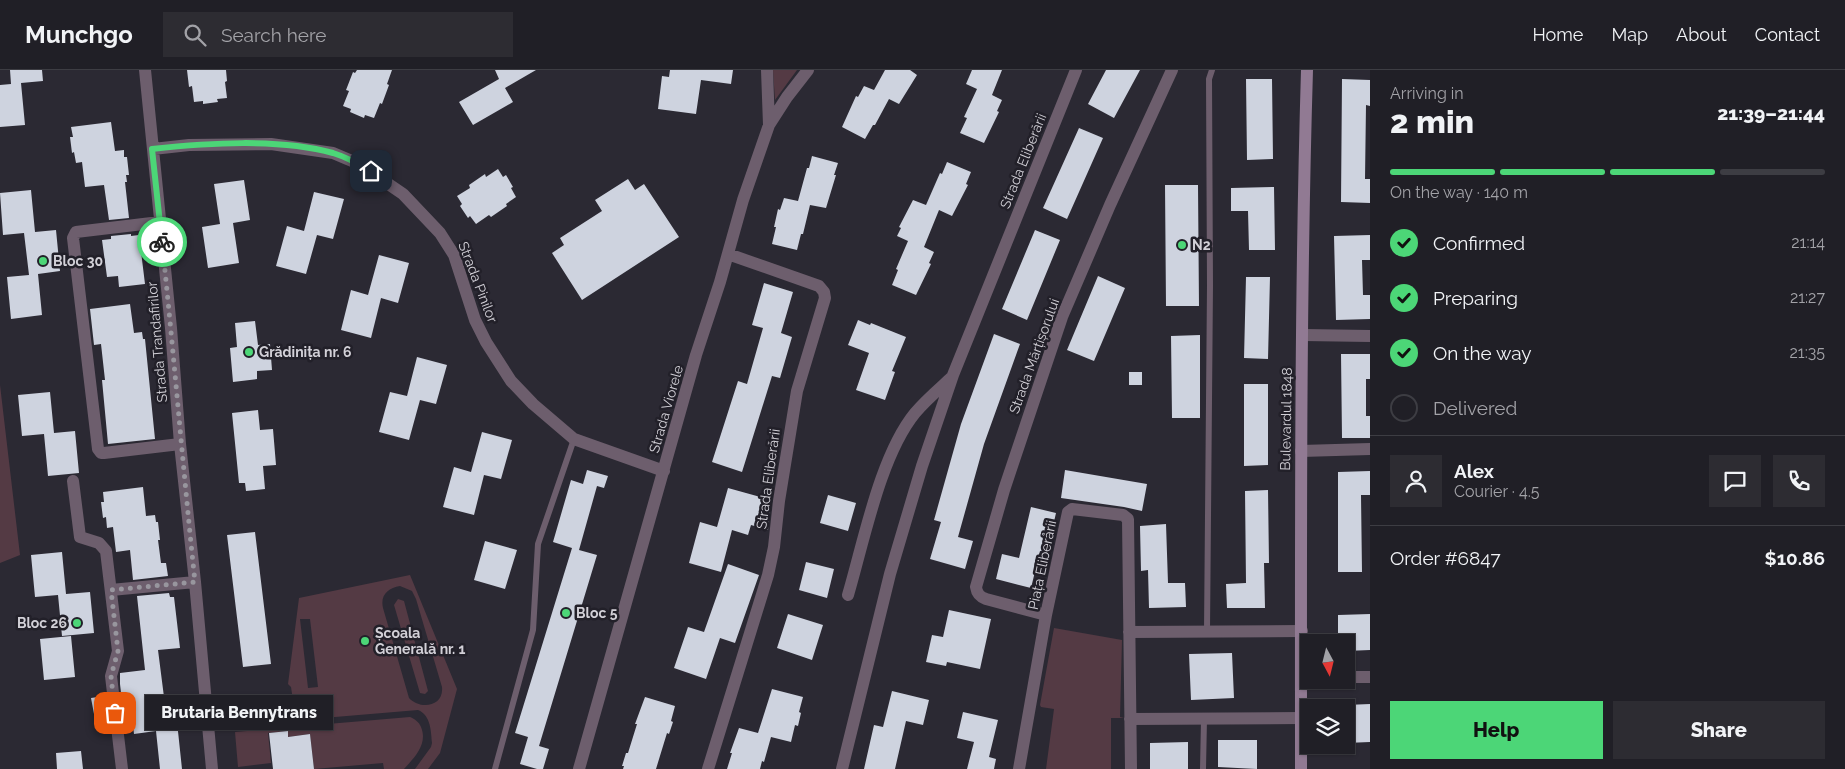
<!DOCTYPE html>
<html lang="en">
<head>
<meta charset="utf-8">
<style>
	:root { --surface:#201f26; --page:#2d2c32; --text:#f1f3f6; --muted:#a2a2a7; --line:#3d3d43; --accent:#4cd677 }
	body { margin:0; font-family:Raleway,sans-serif; background:var(--page); color:var(--text); height:100vh; display:flex; flex-direction:column; font-size:19px; white-space:nowrap }
	* { box-sizing:border-box; margin:0 }
	p { font-size:16px; color:var(--muted) }
	.icon { flex:none; width:28px; height:28px; fill:none; stroke:currentColor; stroke-width:2; stroke-linecap:round; stroke-linejoin:round }
	.map { position:relative; flex:1; overflow:hidden }
	.drawer { display:flex; flex-direction:column; background:var(--surface); width:475px }
	.drawer>* { flex:none }
	.needle { width:32px; rotate:173deg }
	.fabs { position:absolute; left:1300px; top:564px; display:grid; gap:10px }
	.fabs a { display:grid; place-items:center; width:55px; height:55px; border-radius:0px; background:var(--surface); box-shadow:0 1px 4px #0004,0 0 0 1px var(--line); font-size:25px }
	.pin { position:absolute; display:grid; place-items:center; width:42px; height:42px; color:#fff; margin:-21px; border-radius:10px; box-shadow:0 2px 8px #0006 }
	.courier { position:absolute; display:grid; place-items:center; width:50px; height:50px; margin:-25px; border:4px solid #4cd677; border-radius:50%; background:#fff; color:#222; box-shadow:0 1px 6px #0007 }
	.bubble { position:absolute; height:35px; border-radius:0px; background:var(--surface); box-shadow:0 1px 4px #0004,0 0 0 1px var(--line); font-size:16px; font-weight:800; line-height:35px; text-align:center }
	.head em { font-style:normal; font-weight:800 }
	.head div { display:flex; flex-direction:column-reverse }
	.head { display:flex; align-items:center; justify-content:space-between; height:85px; padding:0 20px }
	h1 { font-size:32px; font-weight:800; line-height:38px }
	.bar { display:grid; grid-template-columns:repeat(4,1fr); gap:8px 5px; align-content:center; height:60px; padding:0 20px }
	.bar i { height:6px; border-radius:4px; background:var(--line) }
	.bar .current { background:var(--accent) }
	.bar p { grid-column:span 4 }
	.line { display:flex; align-items:center; gap:12px; padding:0 20px; border-top:1px solid var(--line) }
	.line div { flex:1 }
	.round { display:grid; place-items:center; flex:none; width:52px; height:52px; border-radius:0px; background:var(--page) }
	ol { padding:0 20px; list-style:none }
	li { display:flex; align-items:center; gap:15px; height:55px }
	li p { margin-inline-start:auto }
	li .icon { padding:5px; border-radius:50%; background:var(--accent); color:#111; stroke-width:4 }
	li:last-child { color:var(--muted) }
	li i { width:28px; height:28px; border:2px solid var(--line); border-radius:50% }
	.action { display:flex; gap:10px; margin-top:auto; padding:10px 20px }
	.action a { flex:1; height:58px; border-radius:0px; background:var(--accent); color:#111; font-size:20px; font-weight:800; line-height:58px; text-align:center }
	.action a+a { background:var(--page); color:var(--text) }
	header { display:flex; align-items:center; gap:30px; box-sizing:border-box; height:70px; padding:0 25px; background:var(--surface); border-bottom:1px solid var(--line) }
	header strong { font-size:24px }
	nav { display:flex; gap:28px; margin-inline-start:auto; font-size:18px }
	.search { width:350px; height:45px; background:var(--page); display:flex; align-items:center; gap:12px; box-sizing:border-box; padding:0 18px; border-radius:0px; color:var(--muted); font-size:19px }
	main { display:flex; flex:1; min-height:0 }
	.map>svg:first-child { display:block }
	.green { fill:#543a44; fill-rule:evenodd }
	.building { fill:#ced3df }
	.lines { fill:none; stroke-linecap:round; stroke-linejoin:round }
	.lane { stroke:#6d5e6d; stroke-width:6 }
	.street { stroke:#6d5e6d; stroke-width:12 }
	.secondary { stroke:#917a93; stroke-width:12 }
	.done { stroke:#98969e; stroke-width:5; stroke-dasharray:0 9 }
	.route { stroke:#4cd677; stroke-width:6 }
	.poi-dot { fill:#4cd677; stroke:#222029; stroke-width:2 }
	.labels { text-anchor:middle; stroke-width:5; stroke-linejoin:round; paint-order:stroke }
	.street-label { font-size:14px; fill:#d2d0d7; stroke:#222029 }
	.poi-label { font-size:14px; font-weight:bold; fill:#d2d0d7; stroke:#222029; text-anchor:start }
</style>
</head>
<body>
<header>
<strong>Munchgo</strong>
<div class="search"><svg class="icon" aria-label="search" viewBox="0 0 24 24"><circle cx="10" cy="10" r="6"/><path d="M15 15l6 6"/></svg>Search here</div>
<nav><a>Home</a><a>Map</a><a>About</a><a>Contact</a></nav>
</header>
<main>
<div class="map">
<svg width="1370" height="699" viewBox="0 0 1370 699">
	<rect width="100%" height="100%" fill="#2b2933"/>
	<!-- green -->
	<path class="green" d="M773,0H797L775,30Z
		M0,315L20,485L0,493Z
		M410,505L457,619L440,683L428,699H415L431,677L432,673C431,662 431,645 418,640L323,648L320,634L294,637L291,617L288,614L299,528ZM400,516L412,521L416,529L442,617C444,637 420,640 409,628L383,538C380,525 388,518 400,516ZM300,549H310L318,617L308,618Z
		M398,529L404,531L428,621L425,624L420,623L394,535Z
		M1054,558L1122,570L1120,647L1124,648H1111V699H1046L1054,639L1041,637L1040,635Z
		M410,647C415,649 419,652 421,657C428,674 415,687 404,699H384L383,693L314,699L310,664L288,667L287,661L268,663L271,693L238,697L235,662Z"/>
	<!-- building -->
	<path class="building" d="M10,0H42L43,11L21,13L25,55L0,57V15L11,14Z
		M187,0H226L227,11L225,12L227,28L217,29L218,32L203,34V31L194,32L192,16L189,17Z
		M357,0H392L387,14L389,15L382,34L380,33L374,48L365,45L364,48L350,42L351,39L343,36L349,21L346,20L353,2L355,3Z
		M495,0H536L505,18L513,32L473,55L459,32L499,9Z
		M670,0H733L731,14L701,10L696,44L658,39L662,6L669,7Z
		M885,0H910L917,5L899,34L889,29L875,55H873L865,69L842,57L856,26L858,27L864,16L874,20Z
		M972,0H1002L992,25L1002,30L997,41L999,42L984,73L960,63L967,48L964,47L977,19L966,14Z
		M1106,0H1140L1114,48L1088,34Z
		M1246,9H1272L1273,89L1247,90Z
		M1342,9L1370,10V36L1366,35L1365,109H1370V133L1341,132Z
		M111,52L115,81L124,80V87H127L129,105H126L127,112H125L129,148L109,150L104,115L85,117L82,92L76,93L74,82L72,83L70,67H73L71,57Z
		M1079,58L1103,68L1067,149L1043,138Z
		M812,86L838,93L834,105H836L826,138L810,135L803,164H801L797,180L772,174L776,157H774L778,139L780,140L784,128L798,131L807,98H809Z
		M947,92L971,102L966,114L968,115L952,146L939,140L924,177L934,182L929,193L931,194L916,225L892,215L898,200L896,199L908,171L897,166L901,158L899,157L913,130L926,135L940,103L942,104Z
		M498,99L503,107L506,105L513,117L511,118L516,127L506,134L507,136L491,147L489,145L476,154L470,146L468,148L460,136L462,134L457,126L470,118L469,115L485,104L486,107Z
		M628,109L635,120L644,114L679,167L582,230L552,183L564,175L560,168L602,141L595,130Z
		M244,110L250,150L233,153L239,193L208,198L202,157L220,154L214,114Z
		M1165,115H1198L1199,236H1166Z
		M1274,117L1275,180H1249L1248,141H1231V118Z
		M31,120L35,162L56,160L60,201L38,204L42,245L11,249L7,207L29,205L24,163L3,165L0,123Z
		M314,122L344,129L333,169L317,165L306,204L276,196L287,156L304,161Z
		M1035,160L1060,170L1027,250L1002,239Z
		M131,164V166L139,165L145,214L119,217L118,206L107,207L102,170L111,169V166Z
		M1370,165V190H1362L1363,225H1370V249L1336,250L1334,166Z
		M379,185L409,193L398,233L381,228L371,268L341,260L351,220L368,225Z
		M1098,206L1125,218L1094,291L1067,280Z
		M1246,207H1270L1268,289L1244,288Z
		M764,213L793,222L781,263L792,267L780,308L772,306L742,402L712,392L738,311L747,314L763,258L752,255Z
		M130,234L134,263L142,262L143,269H145L155,369L108,374L102,310H105L101,274L94,275L90,239Z
		M858,250L870,255L871,253L906,267L892,301L895,302L885,330L856,320L869,283L848,275Z
		M255,251L258,275L270,274L272,300L257,301V309L233,312L230,278L237,277L235,253Z
		M994,264L1020,274L984,374L958,467L973,471L965,499L930,489L941,452L934,450L961,354Z
		M1200,265V348H1172L1171,266Z
		M1341,284H1370V309H1366V346H1370V368H1342Z
		M417,287L447,295L436,334L420,330L409,370L379,362L390,322L407,326Z
		M1129,302H1142V315H1129Z
		M1244,314H1268V395L1244,396Z
		M50,322L54,363L75,361L79,403L48,406L44,364L22,366L18,325Z
		M258,340L260,360L273,359L276,395L263,396L265,419L246,421L245,413H239L232,343Z
		M482,362L512,370L501,409L484,405L474,445L443,437L454,397L471,402Z
		M587,400L608,406L604,418L597,416L579,480L597,485L539,676L549,679L543,699H537L520,694L528,667L515,663L572,478L553,472L571,410L583,414Z
		M1065,400L1147,414L1142,441L1124,437L1061,428Z
		M1370,401V425H1361L1362,502H1338V402Z
		M143,417L146,446L155,445L156,452H158L160,470H158L161,493H166L168,506L133,510L130,480L116,482L113,457L107,458L106,447L103,448L101,432H104L103,422Z
		M728,418L771,430L768,460L751,455L748,465L732,460L721,502L689,493L700,452L717,457Z
		M1268,420L1269,493H1264L1265,538H1227L1226,514L1246,513L1245,421Z
		M828,425L856,433L848,461L820,453Z
		M1031,437L1056,443L1047,482L1040,481L1031,518L996,509L1002,484L1019,488Z
		M1166,454L1168,513H1185L1186,537L1149,538L1148,500L1141,501L1140,456Z
		M255,462L271,594L243,597L227,465Z
		M485,471L517,480L505,519L474,510Z
		M62,482L66,524L90,522L94,563L62,566L58,525L35,527L31,485Z
		M806,492L834,499L827,528L799,520Z
		M728,494L759,505L735,573L720,568L706,609L674,598L688,557L704,562Z
		M169,523L170,527H174L180,578L158,580L164,627L172,626L173,634L175,633L182,699H160L156,661L134,664L131,639L123,640L120,614V603L145,600L137,526Z
		M949,540L991,549L980,599L947,592L946,596L926,592L932,565L943,567Z
		M788,544L823,555L812,590L777,578Z
		M1370,544V580L1346,581V572H1338V545Z
		M71,566L75,607L44,610L40,569Z
		M1232,583L1234,628L1191,630L1189,584Z
		M772,619L803,627L799,642L801,643L798,656L795,655L791,672L771,667L764,692L762,691L760,699H727L732,683H730L739,658L758,663Z
		M892,621L929,630L923,655L906,651L895,699H864L874,655L883,657Z
		M105,626L107,642L94,644L91,628Z
		M645,627L675,636L671,651L673,652L669,664L667,663L656,699H623L624,696H622L626,683H628L637,654H635Z
		M1370,634V672L1346,673V635Z
		M963,642L998,650L989,687L996,689L994,699H967L974,672L957,668Z
		M288,661V667L310,664L314,699H273L269,663Z
		M1218,670H1257V699L1218,697Z
		M1188,672V699H1150V673Z
		M81,681L83,699H57L56,683Z"/>
	<g class="lines">
		<!-- lane -->
		<path class="lane" d="M1207,561L1210,215L1209,9L1212,0
			M495,699L533,560L538,474L574,369
			M1203,699L1204,649"/>
		<!-- street -->
		<path class="street" d="M145,0L171,258L180,374L195,512L212,699
			M767,0L769,55
			M153,79L189,75L271,74L333,83L359,94L403,124L440,163L454,185L475,250L486,272L511,311L533,334L574,369L664,401
			M160,152L76,162L73,168L98,379L101,383H104L180,374
			M1303,265L1370,266
			M1301,381L1370,379
			M73,411L80,467L99,473L106,481L118,581L111,606L122,699
			M111,520L195,512
			M848,525C864,471 880,386 915,343C926,330 939,319 951,308
			M1046,545L986,529C980,527 977,524 976,517L1004,420L1062,247L1110,135L1172,0
			M1129,562L1302,561
			M1346,607H1370
			M1130,649L1301,648
			M579,699L696,285L720,212L743,130L769,55L787,27L808,0
			M708,699L768,505L774,477L779,431L797,321L825,228L824,222L819,216L728,184
			M842,699L890,504L922,396L953,305L1076,0
			M1019,699L1046,545L1068,442L1072,439L1123,445L1128,449L1131,699"/>
		<!-- secondary -->
		<path class="secondary" d="M1301,699C1301,466 1300,233 1307,0"/>
	</g>
	<g class="lines">
		<!-- done -->
		<path class="done" d="M115,643L111,606L118,581L111,520L195,512C183,399 174,285 162,172"/>
		<!-- route -->
		<path class="route" d="M162,172L152,79C207,73 279,68 333,83C346,87 359,94 371,101"/>
	</g>
	<!-- markers -->
	<g class="poi-dot">
		<circle cx="1182" cy="175" r="5"/>
		<circle cx="43" cy="191" r="5"/>
		<circle cx="249" cy="282" r="5"/>
		<circle cx="566" cy="543" r="5"/>
		<circle cx="77" cy="553" r="5"/>
		<circle cx="365" cy="571" r="5"/>
	</g>
	<g class="labels">
		<!-- street labels -->
		<g class="street-label">
			<text transform="translate(1023 91) rotate(-68)" y="5">Strada Eliberării</text>
			<text transform="translate(478 212) rotate(69)" y="5">Strada Pinilor</text>
			<text transform="translate(157 272) rotate(-95)" y="5">Strada Trandafirilor</text>
			<text transform="translate(1034 286) rotate(-70)" y="5">Strada Mărțișorului</text>
			<text transform="translate(666 339) rotate(-74)" y="5">Strada Viorele</text>
			<text transform="translate(1286 349) rotate(-89)" y="5">Bulevardul 1848</text>
			<text transform="translate(768 409) rotate(-82)" y="5">Strada Eliberării</text>
			<text transform="translate(1042 495) rotate(-78)" y="5">Piața Eliberării</text>
		</g>
		<!-- poi labels -->
		<g class="poi-label">
			<text x="1192" y="180">N2</text>
			<text x="53" y="196">Bloc 30</text>
			<text x="259" y="287">Grădinița nr. 6</text>
			<text x="576" y="548">Bloc 5</text>
			<text x="67" y="558" text-anchor="end">Bloc 26</text>
			<text x="375" y="568">Școala<tspan x="375" dy="16">Generală nr. 1</tspan></text>
		</g>
	</g>
</svg>
<div class="fabs">
<a><svg class="needle" viewBox="-14 -14 28 28"><path d="M0-13l5 13h-10z" fill="#e53935"/><path d="M0 13l5-13h-10z" fill="#a2a2a7"/></svg></a>
<a><svg class="icon" aria-label="layers" viewBox="0 0 24 24"><path d="M12 4l9 5-9 5-9-5zM3 14l9 5 9-5"/></svg></a>
</div>
<div class="pin" style="left:115px;top:643px;background:#ea580c"><svg class="icon" aria-label="bag" viewBox="0 0 24 24"><path d="M5 8h14l-1 12H6zM9 8a3 3 0 0 1 6 0"/></svg></div>
<div class="pin" style="left:371px;top:101px;background:#1f2937"><svg class="icon" aria-label="home" viewBox="0 0 24 24"><path d="M3 11l9-7 9 7M6 9v11h12V9"/></svg></div>
<div class="courier" style="left:162px;top:172px"><svg class="icon" aria-label="bike" viewBox="0 0 24 24"><circle cx="6" cy="16" r="4"/><circle cx="18" cy="16" r="4"/><path d="M6 16l4-8h5l3 8M10 8l3 8H6M13 5h3"/></svg></div>
<div class="bubble" style="left:145px;top:625px;width:188px">Brutaria Bennytrans</div>
</div>
<section class="drawer">
<div class="head"><div><h1>2 min</h1><p>Arriving in</p></div><em>21:39–21:44</em></div>
<div class="bar"><i class="current"></i><i class="current"></i><i class="current"></i><i></i><p>On the way · 140 m</p></div>
<ol>
<li><svg class="icon" aria-label="check" viewBox="0 0 24 24"><path d="M5 12l5 5 9-10"/></svg>Confirmed<p>21:14</p></li>
<li><svg class="icon" aria-label="check" viewBox="0 0 24 24"><path d="M5 12l5 5 9-10"/></svg>Preparing<p>21:27</p></li>
<li><svg class="icon" aria-label="check" viewBox="0 0 24 24"><path d="M5 12l5 5 9-10"/></svg>On the way<p>21:35</p></li>
<li><i></i>Delivered</li>
</ol>
<div class="line" style="height:90px"><a class="round"><svg class="icon" aria-label="person" viewBox="0 0 24 24"><circle cx="12" cy="8" r="4"/><path d="M4 21q1-7 8-7t8 7"/></svg></a><div><b>Alex</b><p>Courier · 4.5</p></div><a class="round"><svg class="icon" aria-label="chat" viewBox="0 0 24 24"><path d="M4 5h16v11H9l-5 4z"/></svg></a><a class="round"><svg class="icon" aria-label="phone" viewBox="0 0 24 24"><path d="M5 4h4l2 5-3 2q2 4 5 5l2-3 5 2v4C11 20 4 13 5 4z"/></svg></a></div>
<div class="line" style="height:65px"><div>Order #6847</div><b>$10.86</b></div>
<div class="action"><a>Help</a><a>Share</a></div>
</section>
</main>
</body>
</html>
